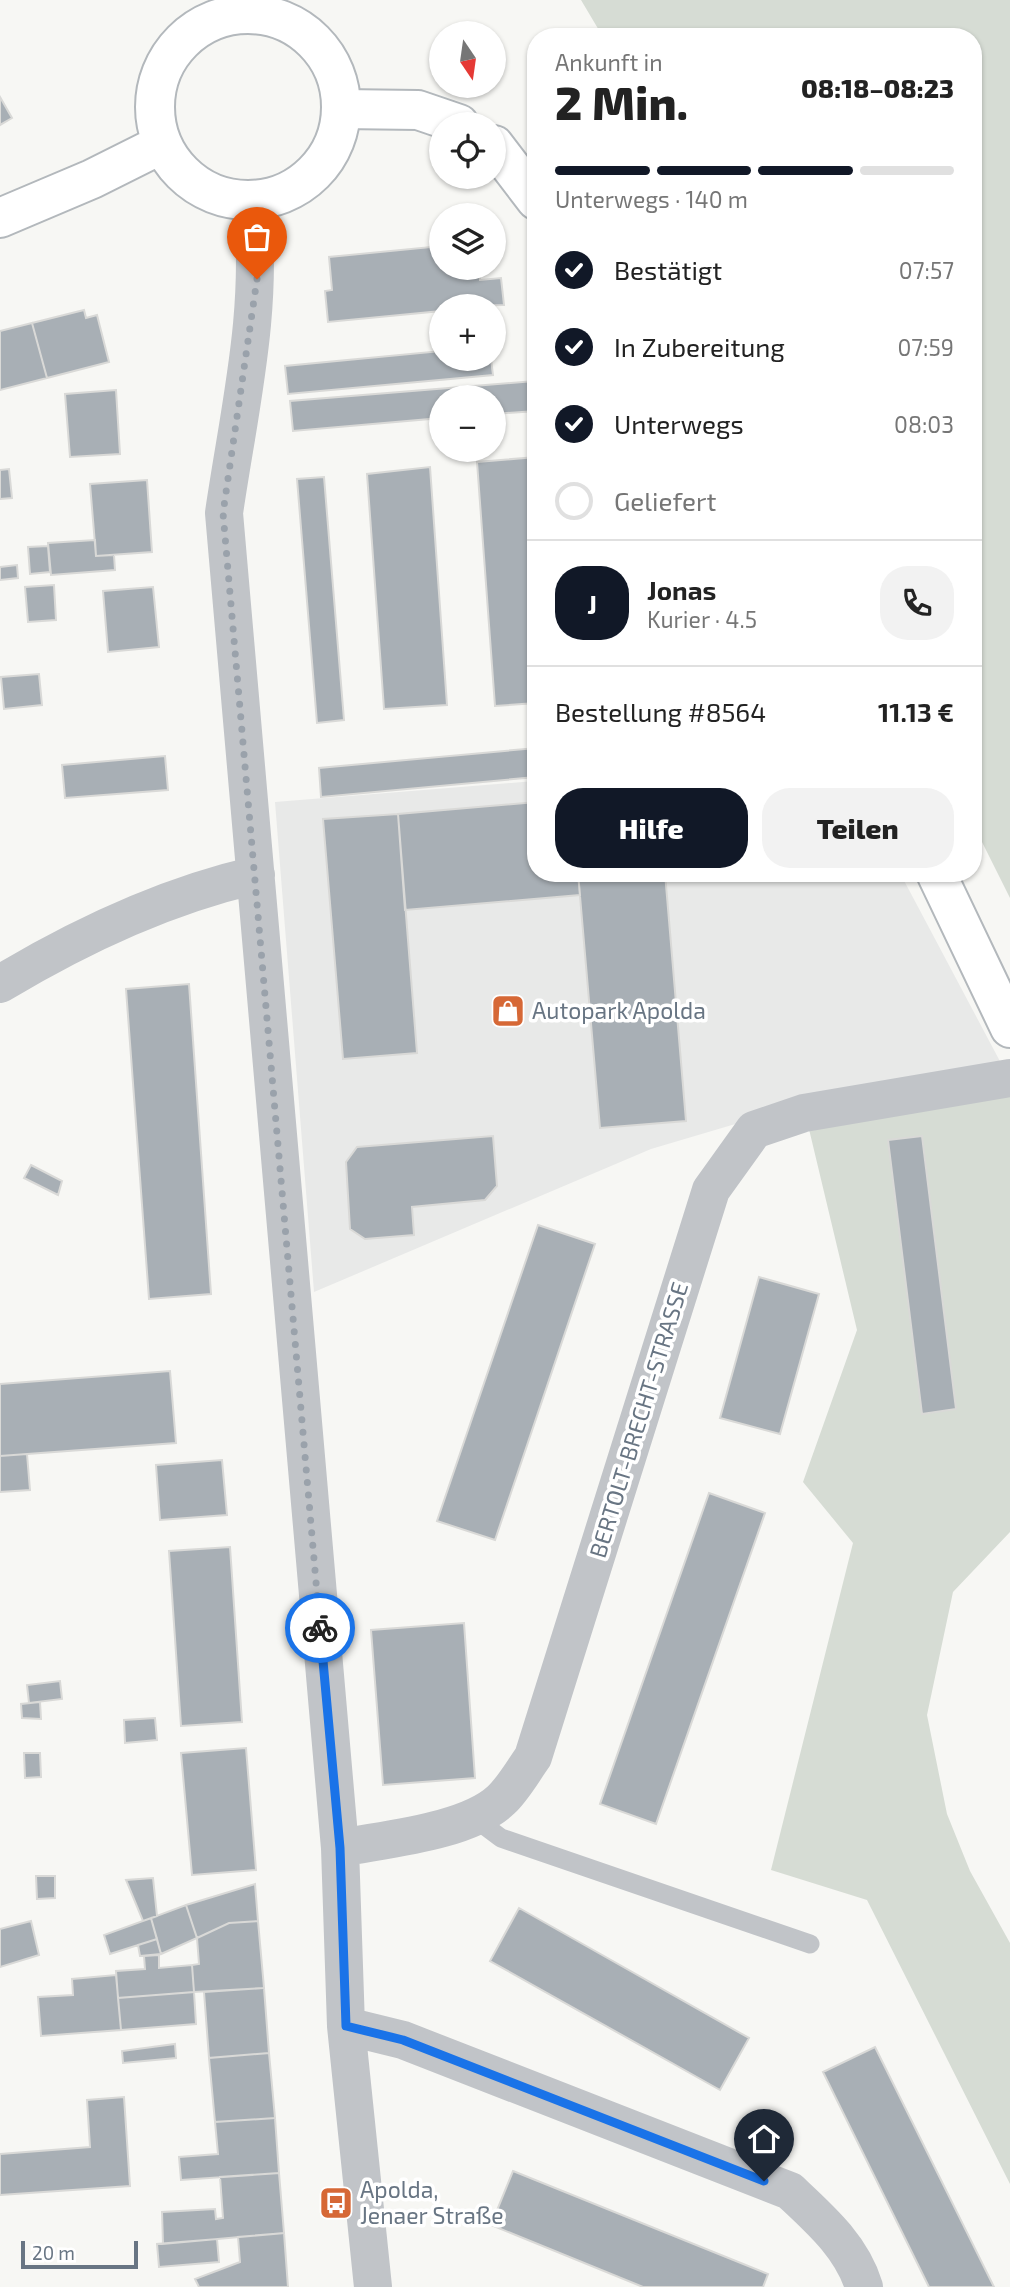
<!DOCTYPE html>
<html lang="de">
<head>
<meta charset="utf-8">
<style>
	:root { --surface:#fff; --page:#f2f2f2; --text:#222; --muted:#767676; --line:#e0e0e0; --accent:#111827 }
	body { margin:0; font-family:"Exo 2",sans-serif; background:var(--page); color:var(--text); height:100vh; display:flex; flex-direction:column; font-size:26px; white-space:nowrap }
	* { box-sizing:border-box; margin:0 }
	p { font-size:23px; color:var(--muted) }
	.icon { flex:none; width:38px; height:38px; fill:none; stroke:currentColor; stroke-width:2; stroke-linecap:round; stroke-linejoin:round }
	.map { position:relative; flex:1; overflow:hidden }
	.side { position:absolute; left:527px; top:28px; width:455px; height:854px; display:flex; flex-direction:column; background:var(--surface); border-radius:28px; box-shadow:0 2px 5px #0004 }
	.side>* { flex:none }
	.needle { width:46px; rotate:167deg }
	.buttons { position:absolute; left:429px; top:21px; display:grid; gap:14px }
	.buttons a { display:grid; place-items:center; width:77px; height:77px; border-radius:50%; background:var(--surface); box-shadow:0 2px 5px #0004; font-size:35px }
	.scale { position:absolute; left:21px; bottom:18px; width:117px; box-sizing:border-box; padding-left:7px; border:4px solid #687583; border-top:0; font-size:19px; line-height:24px; white-space:nowrap; color:#687583; -webkit-text-stroke:5px #fff; paint-order:stroke }
	.pin { position:absolute; display:grid; place-items:center; width:60px; height:60px; color:#fff; margin:-72px -30px; border-radius:50% 50% 50% 0; rotate:-45deg; box-shadow:0 0 7px #0007 }
	.pin .icon { rotate:45deg }
	.courier { position:absolute; display:grid; place-items:center; width:70px; height:70px; margin:-35px; border:5px solid #1a73e8; border-radius:50%; background:#fff; color:#222; box-shadow:0 2px 9px #0007 }
	.summary em { font-style:normal; font-weight:800 }
	.summary div { display:flex; flex-direction:column-reverse }
	.summary { display:flex; align-items:center; justify-content:space-between; height:119px; padding:0 28px }
	h1 { font-size:46px; font-weight:800; line-height:52px }
	.bar { display:grid; grid-template-columns:repeat(4,1fr); gap:10px 7px; align-content:center; height:84px; padding:0 28px }
	.bar i { height:9px; border-radius:5px; background:var(--line) }
	.bar .current { background:var(--accent) }
	.bar p { grid-column:span 4 }
	.line { display:flex; align-items:center; gap:18px; padding:0 28px; border-top:2px solid var(--line) }
	.line div { flex:1 }
	.round { display:grid; place-items:center; flex:none; width:74px; height:74px; border-radius:28px; background:var(--page) }
	ol { padding:0 28px; list-style:none }
	li { display:flex; align-items:center; gap:21px; height:77px }
	li p { margin-inline-start:auto }
	li .icon { padding:7px; border-radius:50%; background:var(--accent); color:#fff; stroke-width:4 }
	li:last-child { color:var(--muted) }
	li i { width:38px; height:38px; border:4px solid var(--line); border-radius:50% }
	.primary-button { display:flex; gap:14px; margin-top:auto; padding:14px 28px }
	.primary-button a { flex:1; height:80px; border-radius:28px; background:var(--accent); color:#fff; font-size:28px; font-weight:800; line-height:80px; text-align:center }
	.primary-button a+a { background:var(--page); color:var(--text) }
	.map>svg:first-child { display:block }
	.built { fill:#e8e9e8 }
	.green { fill:#d6dcd4 }
	.building { fill:#a8afb5; stroke:#d9d9d7; stroke-width:2 }
	.lines { fill:none; stroke-linecap:round; stroke-linejoin:round }
	.secondary-casing { stroke:#b3b8bc; stroke-width:42 }
	.lane { stroke:#c1c4c8; stroke-width:19 }
	.street { stroke:#c1c4c8; stroke-width:38 }
	.secondary { stroke:#fff; stroke-width:38 }
	.done { stroke:#9aa2ab; stroke-width:7; stroke-dasharray:0 12.6 }
	.route { stroke:#1a73e8; stroke-width:9 }
	.labels { text-anchor:middle; stroke-width:7; stroke-linejoin:round; paint-order:stroke }
	.poi-label { font-size:23px; fill:#687583; stroke:#fff; text-anchor:start }
	.street-label { font-size:23px; fill:#687583; stroke:#fff }
</style>
</head>
<body>
<div class="map">
<svg width="1010" height="2287" viewBox="0 0 1010 2287">
	<rect width="100%" height="100%" fill="#f7f7f4"/>
	<!-- built -->
	<path class="built" d="M535,781L536,873H900L1003,1067L803,1104L651,1149L314,1292L275,802Z"/>
	<!-- green -->
	<path class="green" d="M581,0H1010V898L973,824V37H603Z
		M1010,1079V1532L953,1592L927,1715L947,1814L970,1871L1010,1943V2184L867,1900L771,1870L853,1543L803,1482L857,1330L803,1104Z"/>
	<!-- building -->
	<path class="building" d="M0,97L12,118L0,125Z
		M441,246V268H479L480,280L501,278L504,305L441,306V311L328,322L325,291L332,290L329,257Z
		M84,310L86,318L97,315L109,362L47,378L32,323Z
		M32,323L47,378L0,390V331Z
		M441,351V359H491L493,375L288,394L285,366Z
		M534,381L536,411L494,414V397H441V418L293,431L290,401Z
		M116,390L120,454L70,457L65,394Z
		M536,457V703L495,706L477,462Z
		M430,467L447,705L384,709L367,474Z
		M9,469L12,498L0,499V470Z
		M324,477L344,720L317,723L297,479Z
		M147,480L152,552L96,556L90,484Z
		M95,540L96,556L114,555L115,570L51,575L48,543Z
		M48,546L50,572L30,574L28,547Z
		M17,565L18,578L0,580V567Z
		M54,585L56,620L28,622L25,587Z
		M153,587L159,647L108,652L103,591Z
		M39,674L42,705L4,709L1,677Z
		M536,748V777L321,797L319,768Z
		M165,756L168,790L65,798L62,765Z
		M536,802V873H578L580,895L405,910L398,814Z
		M398,814L417,1053L343,1059L323,819Z
		M578,873H665L686,1121L600,1128Z
		M189,984L211,1294L149,1299L126,989Z
		M493,1136L497,1186L485,1200L412,1207L414,1235L365,1239L350,1229L346,1162L357,1147Z
		M922,1136L956,1409L922,1414L888,1140Z
		M31,1165L62,1181L58,1195L24,1178Z
		M538,1225L595,1244L495,1540L437,1521Z
		M759,1277L819,1294L780,1434L720,1418Z
		M170,1371L176,1443L0,1456V1384Z
		M27,1454L30,1490L0,1492V1456Z
		M222,1460L227,1515L160,1520L156,1465Z
		M709,1493L765,1513L656,1824L600,1804Z
		M230,1547L242,1722L181,1726L169,1551Z
		M464,1623L475,1778L383,1785L371,1630Z
		M60,1681L62,1699L29,1703L27,1685Z
		M40,1702L41,1719L22,1718L21,1704Z
		M155,1718L157,1740L125,1743L124,1720Z
		M246,1748L256,1870L192,1875L181,1753Z
		M24,1753H40L41,1777L25,1778Z
		M36,1876H55V1898L37,1899Z
		M153,1878L157,1916L143,1921L126,1880Z
		M255,1884L258,1921L229,1923L197,1938L186,1905Z
		M186,1905L197,1938L161,1954L151,1918Z
		M519,1908L749,2038L720,2090L490,1961Z
		M151,1918L157,1939L110,1954L104,1935Z
		M31,1921L39,1955L0,1967V1929Z
		M258,1921L264,1988L194,1992L192,1965L199,1964L197,1938L229,1923Z
		M157,1939L161,1954L140,1956L138,1945Z
		M159,1955V1968L192,1965L194,1992L118,1998L116,1971L145,1969L144,1956Z
		M116,1975L121,2030L41,2036L38,1997L73,1995L72,1979Z
		M264,1988L269,2053L209,2058L204,1992Z
		M194,1992L196,2024L121,2030L118,1998Z
		M175,2044L176,2058L123,2063L122,2051Z
		M875,2047L994,2287H929L823,2072Z
		M269,2053L275,2118L215,2122L209,2058Z
		M124,2097L130,2186L0,2195V2154L90,2147L87,2100Z
		M275,2118L279,2173L181,2180L179,2157L218,2154L215,2122Z
		M513,2171L768,2274L763,2287H643L491,2225Z
		M279,2173L284,2233L163,2244L162,2212L215,2209L216,2219L223,2218L220,2177Z
		M284,2233L288,2287H199L195,2279L240,2262L238,2237Z
		M217,2239L219,2262L159,2267L157,2244Z"/>
	<g class="lines">
		<defs>
			<path id="secondary" d="M155 107a93 93 0 1 1 186 0a93 93 0 1 1-186 0Z
				M342,109L418,110L459,124
				M494,145L536,200
				M0,218L92,179L162,144
				M936,873L1010,1028"/>
		</defs>
		<!-- secondary casing -->
		<use href="#secondary" class="secondary-casing"/>
		<!-- lane -->
		<path class="lane" d="M473,1817L501,1838L810,1944"/>
		<!-- street -->
		<path class="street" d="M251,200C265,305 239,410 224,513L340,1848L346,2026L373,2287
			M0,984C80,936 164,896 256,875
			M340,1848C385,1839 467,1832 501,1800C513,1789 523,1771 533,1757L711,1190L754,1130L804,1113L1010,1078
			M346,2026L403,2040L790,2191C820,2219 852,2247 864,2287"/>
		<!-- secondary -->
		<use href="#secondary" class="secondary"/>
	</g>
	<g class="lines">
		<!-- done -->
		<path class="done" d="M257,279L223,513L320,1628"/>
		<!-- route -->
		<path class="route" d="M320,1628L340,1848L346,2026L403,2040L764,2181"/>
	</g>
	<!-- icons -->
	<defs>
		<symbol id="shop-square" viewBox="-11 -11 22 22"><rect x="-9" y="-9" width="18" height="18" rx="4" fill="#d66836" stroke="#fff"/><path d="M-5-2.5h2.3a2.7 3.5 0 0 1 5.4 0H5L5.5 6h-11ZM-1.5-2.5h3a1.5 2.3 0 0 0-3 0Z" fill="#fff"/></symbol>
		<symbol id="bus-square" viewBox="-11 -11 22 22"><rect x="-9" y="-9" width="18" height="18" rx="4" fill="#d66836" stroke="#fff"/><path d="M-5-6H5V4H4V6H2V4H-2V6H-4V4H-5ZM-3.5-4V0h7V-4ZM-3.5 1.2v1.5H-2V1.2ZM2 1.2v1.5H3.5V1.2Z" fill="#fff"/></symbol>
	</defs>
	<g fill-rule="evenodd">
		<use href="#shop-square" x="489" y="992" width="38" height="38"/>
		<use href="#bus-square" x="317" y="2184" width="38" height="38"/>
	</g>
	<g class="labels">
		<!-- poi labels -->
		<g class="poi-label">
			<text x="532" y="1019">Autopark Apolda</text>
			<text x="360" y="2198">Apolda,<tspan x="360" dy="26">Jenaer Straße</tspan></text>
		</g>
		<!-- street labels -->
		<g class="street-label">
			<text transform="translate(639 1420) rotate(-73)" y="8">BERTOLT-BRECHT-STRASSE</text>
		</g>
	</g>
</svg>
<div class="buttons">
<a><svg class="needle" viewBox="-14 -14 28 28"><path d="M0-13l5 13h-10z" fill="#e53935"/><path d="M0 13l5-13h-10z" fill="#767676"/></svg></a>
<a><svg class="icon" aria-label="locate" viewBox="0 0 24 24"><circle cx="12" cy="12" r="6"/><path d="M12 2v4M12 18v4M2 12h4M18 12h4"/></svg></a>
<a><svg class="icon" aria-label="layers" viewBox="0 0 24 24"><path d="M12 4l9 5-9 5-9-5zM3 14l9 5 9-5"/></svg></a>
<a>+</a>
<a>−</a>
</div>
<div class="scale">20 m</div>
<div class="pin" style="left:257px;top:279px;background:#ea580c"><svg class="icon" aria-label="bag" viewBox="0 0 24 24"><path d="M5 8h14l-1 12H6zM9 8a3 3 0 0 1 6 0"/></svg></div>
<div class="pin" style="left:764px;top:2181px;background:#1f2937"><svg class="icon" aria-label="home" viewBox="0 0 24 24"><path d="M3 11l9-7 9 7M6 9v11h12V9"/></svg></div>
<div class="courier" style="left:320px;top:1628px"><svg class="icon" aria-label="bike" viewBox="0 0 24 24"><circle cx="6" cy="16" r="4"/><circle cx="18" cy="16" r="4"/><path d="M6 16l4-8h5l3 8M10 8l3 8H6M13 5h3"/></svg></div>
<section class="side">
<div class="summary"><div><h1>2 Min.</h1><p>Ankunft in</p></div><em>08:18–08:23</em></div>
<div class="bar"><i class="current"></i><i class="current"></i><i class="current"></i><i></i><p>Unterwegs · 140 m</p></div>
<ol>
<li><svg class="icon" aria-label="check" viewBox="0 0 24 24"><path d="M5 12l5 5 9-10"/></svg>Bestätigt<p>07:57</p></li>
<li><svg class="icon" aria-label="check" viewBox="0 0 24 24"><path d="M5 12l5 5 9-10"/></svg>In Zubereitung<p>07:59</p></li>
<li><svg class="icon" aria-label="check" viewBox="0 0 24 24"><path d="M5 12l5 5 9-10"/></svg>Unterwegs<p>08:03</p></li>
<li><i></i>Geliefert</li>
</ol>
<div class="line" style="height:126px"><b class="round" style="background:var(--accent);color:#fff">J</b><div><b>Jonas</b><p>Kurier · 4.5</p></div><a class="round"><svg class="icon" aria-label="phone" viewBox="0 0 24 24"><path d="M5 4h4l2 5-3 2q2 4 5 5l2-3 5 2v4C11 20 4 13 5 4z"/></svg></a></div>
<div class="line" style="height:91px"><div>Bestellung #8564</div><b>11.13 €</b></div>
<div class="primary-button"><a>Hilfe</a><a>Teilen</a></div>
</section>
</div>
</body>
</html>
